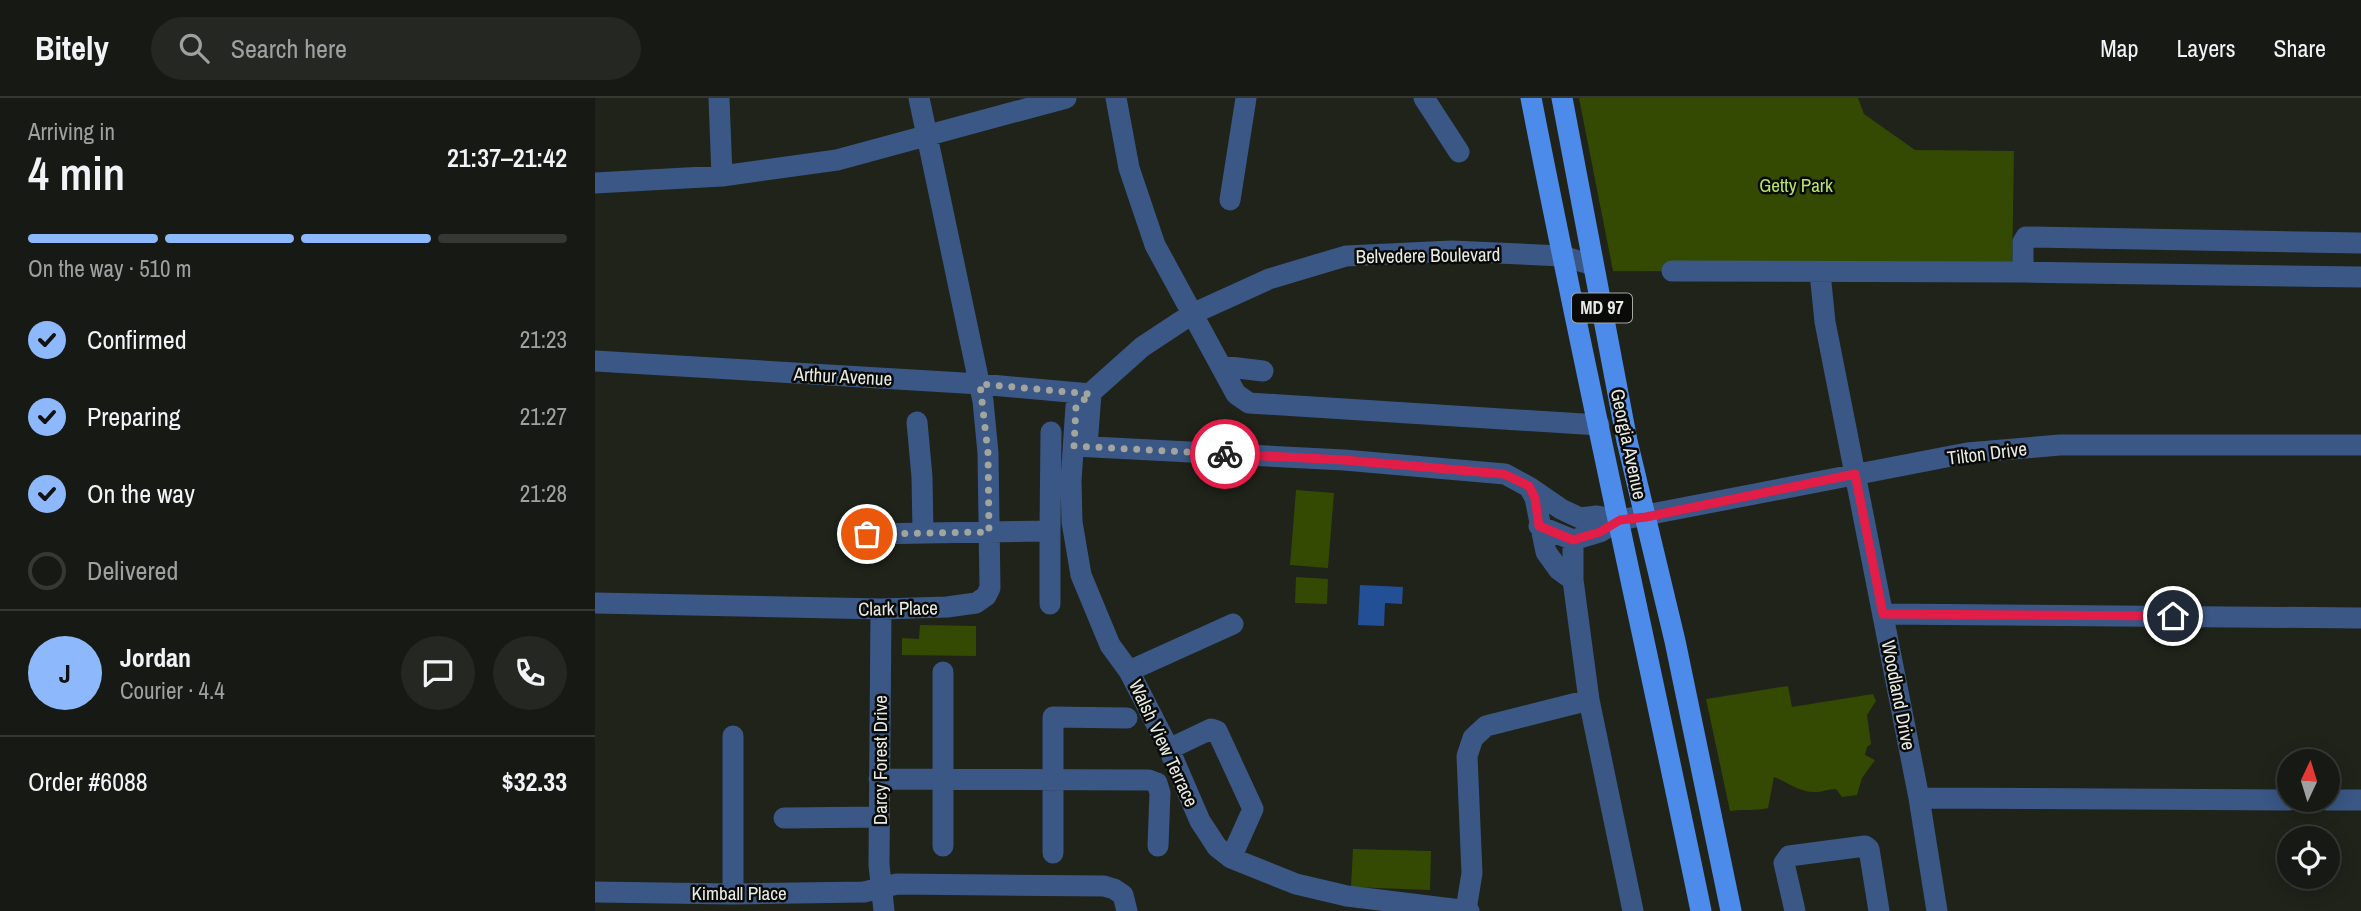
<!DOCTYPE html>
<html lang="en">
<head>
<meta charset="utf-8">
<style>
	:root { --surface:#171a14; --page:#242722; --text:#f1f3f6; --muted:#9ea1a0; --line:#363834; --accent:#8db9fc }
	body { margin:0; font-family:"Archivo Narrow",sans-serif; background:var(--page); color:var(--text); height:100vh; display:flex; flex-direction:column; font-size:26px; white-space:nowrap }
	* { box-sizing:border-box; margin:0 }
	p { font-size:23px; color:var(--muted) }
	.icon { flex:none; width:38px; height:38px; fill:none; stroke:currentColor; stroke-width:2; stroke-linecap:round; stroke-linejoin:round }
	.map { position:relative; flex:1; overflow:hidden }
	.details { display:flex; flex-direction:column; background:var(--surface); width:595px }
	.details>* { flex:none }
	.needle { width:46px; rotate:4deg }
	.fabs { position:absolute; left:1682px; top:651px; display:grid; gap:14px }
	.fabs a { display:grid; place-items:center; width:63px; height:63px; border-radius:50%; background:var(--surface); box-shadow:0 4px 18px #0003,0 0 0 2px var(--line); font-size:35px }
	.pin { position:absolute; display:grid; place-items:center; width:60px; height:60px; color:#fff; margin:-30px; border:4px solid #fff; border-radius:50%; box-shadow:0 2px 7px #0007 }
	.courier { position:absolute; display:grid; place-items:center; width:70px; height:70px; margin:-35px; border:5px solid #e11d48; border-radius:50%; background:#fff; color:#222; box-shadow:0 2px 9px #0007 }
	.headline em { font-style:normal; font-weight:600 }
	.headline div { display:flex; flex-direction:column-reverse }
	.headline { display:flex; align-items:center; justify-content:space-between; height:119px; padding:0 28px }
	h1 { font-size:46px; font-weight:600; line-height:52px }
	.bar { display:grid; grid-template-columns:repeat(4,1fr); gap:10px 7px; align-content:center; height:84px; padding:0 28px }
	.bar i { height:9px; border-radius:5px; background:var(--line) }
	.bar .current { background:var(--accent) }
	.bar p { grid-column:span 4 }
	.line { display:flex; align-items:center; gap:18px; padding:0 28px; border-top:2px solid var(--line) }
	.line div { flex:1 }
	.round { display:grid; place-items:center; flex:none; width:74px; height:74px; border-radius:37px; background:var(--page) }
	ol { padding:0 28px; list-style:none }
	li { display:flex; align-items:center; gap:21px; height:77px }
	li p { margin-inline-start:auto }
	li .icon { padding:7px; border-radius:50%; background:var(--accent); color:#111; stroke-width:4 }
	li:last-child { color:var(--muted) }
	li i { width:38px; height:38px; border:4px solid var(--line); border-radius:50% }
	header { display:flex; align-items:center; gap:42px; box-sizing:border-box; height:98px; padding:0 35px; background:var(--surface); border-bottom:2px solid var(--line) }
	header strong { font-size:33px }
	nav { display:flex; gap:38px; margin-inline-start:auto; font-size:24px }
	.search { width:490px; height:63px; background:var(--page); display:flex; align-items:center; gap:18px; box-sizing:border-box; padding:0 24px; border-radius:38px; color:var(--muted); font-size:26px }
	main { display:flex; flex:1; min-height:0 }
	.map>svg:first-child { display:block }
	.green { fill:#344a02 }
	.water { fill:#224f95 }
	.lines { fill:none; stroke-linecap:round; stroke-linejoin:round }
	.minor { stroke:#3a5785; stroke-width:21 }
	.major { stroke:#4d8bea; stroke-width:21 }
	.done { stroke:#a2a59e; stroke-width:7; stroke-dasharray:0 12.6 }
	.route { stroke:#e11d48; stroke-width:9 }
	.labels { text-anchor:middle; stroke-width:5; stroke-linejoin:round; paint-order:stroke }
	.shield { fill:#0a0b08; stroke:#a5a8a3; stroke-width:2 }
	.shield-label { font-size:18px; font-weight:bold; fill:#e8ebe5 }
	.park-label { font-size:19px; fill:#b6e36d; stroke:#0a0b08 }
	.street-label { font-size:19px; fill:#e8ebe5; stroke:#0a0b08 }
</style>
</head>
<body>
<header>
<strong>Bitely</strong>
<div class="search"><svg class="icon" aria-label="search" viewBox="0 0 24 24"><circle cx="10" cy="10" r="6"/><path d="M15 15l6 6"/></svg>Search here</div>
<nav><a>Map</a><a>Layers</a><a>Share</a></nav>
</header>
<main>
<section class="details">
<div class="headline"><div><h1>4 min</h1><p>Arriving in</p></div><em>21:37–21:42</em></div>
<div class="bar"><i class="current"></i><i class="current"></i><i class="current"></i><i></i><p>On the way · 510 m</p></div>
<ol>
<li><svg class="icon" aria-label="check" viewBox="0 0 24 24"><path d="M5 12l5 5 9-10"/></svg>Confirmed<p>21:23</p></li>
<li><svg class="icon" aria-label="check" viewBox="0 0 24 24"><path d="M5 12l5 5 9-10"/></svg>Preparing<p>21:27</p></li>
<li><svg class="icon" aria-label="check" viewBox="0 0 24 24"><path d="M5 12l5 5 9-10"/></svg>On the way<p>21:28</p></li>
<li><i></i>Delivered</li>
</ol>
<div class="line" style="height:126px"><b class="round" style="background:var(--accent);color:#111">J</b><div><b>Jordan</b><p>Courier · 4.4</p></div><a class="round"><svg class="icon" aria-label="chat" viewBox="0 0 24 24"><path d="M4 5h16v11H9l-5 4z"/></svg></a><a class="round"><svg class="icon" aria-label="phone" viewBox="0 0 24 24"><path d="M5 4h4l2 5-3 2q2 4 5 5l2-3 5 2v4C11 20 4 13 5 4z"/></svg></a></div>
<div class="line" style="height:91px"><div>Order #6088</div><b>$32.33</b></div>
</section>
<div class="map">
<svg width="1766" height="813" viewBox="0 0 1766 813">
	<rect width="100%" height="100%" fill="#1f231a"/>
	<!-- green -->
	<path class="green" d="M984,0H1263L1269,16L1320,52L1419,53L1417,174L1018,173Z
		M701,392L739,395L733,470L695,467Z
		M701,479L733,481L732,506L700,505Z
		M325,527L381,528V558L307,557V540L324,541Z
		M1193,588L1197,609L1278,596L1281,603L1272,617L1276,646L1272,649L1270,657L1280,662L1267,680L1262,697L1247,699L1241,691C1233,691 1225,695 1217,694C1203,693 1192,684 1179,679L1173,710C1160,713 1148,711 1135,713L1111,601Z
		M758,751L836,753L835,792L756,789Z"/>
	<!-- water -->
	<path class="water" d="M765,487L808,489L807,506L790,505L789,528L763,527Z"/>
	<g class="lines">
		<!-- minor -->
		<path class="minor" d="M124,0L127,78
			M521,0L534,70L560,147L641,296L654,305L1004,327
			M829,0L864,54
			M0,85L127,78L242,62L471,0
			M635,102L651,0
			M1077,173L1428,174L1766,179
			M1428,174V144L1431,139L1766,145
			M1225,175L1230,224L1324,700L1342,813
			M0,263L385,286L496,296
			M626,268L668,273
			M322,324L327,379L328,435
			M479,348L749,362L910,376L934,389L940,400L951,454L964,472L978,482
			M492,348L496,296
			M934,389L966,411L985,420L1002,418L1025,422L1372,355L1465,347H1766
			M944,428L978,442L1005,434L1025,422
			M455,433V506
			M272,436L455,433L456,334
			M978,442V482L994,602L1038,813
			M0,505L286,511L352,509L381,505L391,498L395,490L393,355L388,303L324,0
			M286,511L284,767L289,813
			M1288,516L1766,520
			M534,573L638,526
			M348,574V748
			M138,638V796
			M574,651L616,631L622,633L658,711L636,760
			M284,681L554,682L562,685L565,695L563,748
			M1324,700L1694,702
			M1732,702H1766
			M189,720L284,719
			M458,755V619L532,620
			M0,794L138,796L269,794L302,786L509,788L519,791L528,797L532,813
			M871,812L877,775L872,658L878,640L891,628L994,602
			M874,813L752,798L701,786L636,760L622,749L605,723L574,651L534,573L515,547L486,477L477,424L476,383L481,308L547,249L597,216L674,181L751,158L857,153L967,158L998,167
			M1200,813L1189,765L1194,758L1270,748L1274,751L1284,813"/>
		<!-- major -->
		<path class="major" d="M936,0C989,272 1050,542 1106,813
			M967,0L1032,343L1080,543L1136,813"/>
	</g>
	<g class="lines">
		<!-- done -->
		<path class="done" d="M272,436L394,434L393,355L385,286L496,296L481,308L479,348L630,356"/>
		<!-- route -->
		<path class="route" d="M630,356L749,362L909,376L934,388L940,400L944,428L978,442L1005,434L1025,422L1051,419L1260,376L1288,516L1578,518"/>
	</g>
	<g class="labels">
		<!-- shield labels -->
		<rect class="shield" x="977" y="195.5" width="60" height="29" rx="5"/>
		<g class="shield-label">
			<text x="1007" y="216">MD 97</text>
		</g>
		<!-- park labels -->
		<g class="park-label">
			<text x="1201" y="94">Getty Park</text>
		</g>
		<!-- street labels -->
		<g class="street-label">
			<text transform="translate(833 157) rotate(-1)" y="7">Belvedere Boulevard</text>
			<text transform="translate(248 278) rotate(3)" y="7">Arthur Avenue</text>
			<text transform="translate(1034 346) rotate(78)" y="7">Georgia Avenue</text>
			<text transform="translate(1392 355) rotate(-7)" y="7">Tilton Drive</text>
			<text transform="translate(303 510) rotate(-1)" y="7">Clark Place</text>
			<text transform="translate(1304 597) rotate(79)" y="7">Woodland Drive</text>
			<text transform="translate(569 645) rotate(65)" y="7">Walsh View Terrace</text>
			<text transform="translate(285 662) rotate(-90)" y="7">Darcy Forest Drive</text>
			<text x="144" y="802">Kimball Place</text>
		</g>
	</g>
</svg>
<div class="fabs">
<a><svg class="needle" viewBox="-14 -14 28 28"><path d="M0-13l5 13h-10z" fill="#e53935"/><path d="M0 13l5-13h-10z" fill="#9ea1a0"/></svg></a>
<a><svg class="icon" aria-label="locate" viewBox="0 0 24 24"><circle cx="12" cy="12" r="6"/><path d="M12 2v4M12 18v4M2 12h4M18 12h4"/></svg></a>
</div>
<div class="pin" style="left:272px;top:436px;background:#ea580c"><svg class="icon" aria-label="bag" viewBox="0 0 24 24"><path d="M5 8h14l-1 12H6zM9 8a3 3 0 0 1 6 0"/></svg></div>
<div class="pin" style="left:1578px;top:518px;background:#1f2937"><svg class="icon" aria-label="home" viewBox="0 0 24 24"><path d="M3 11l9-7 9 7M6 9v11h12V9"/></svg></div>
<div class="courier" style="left:630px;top:356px"><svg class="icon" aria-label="bike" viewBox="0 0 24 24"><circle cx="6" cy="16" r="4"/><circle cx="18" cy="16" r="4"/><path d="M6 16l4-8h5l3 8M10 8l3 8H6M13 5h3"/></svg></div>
</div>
</main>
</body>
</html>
